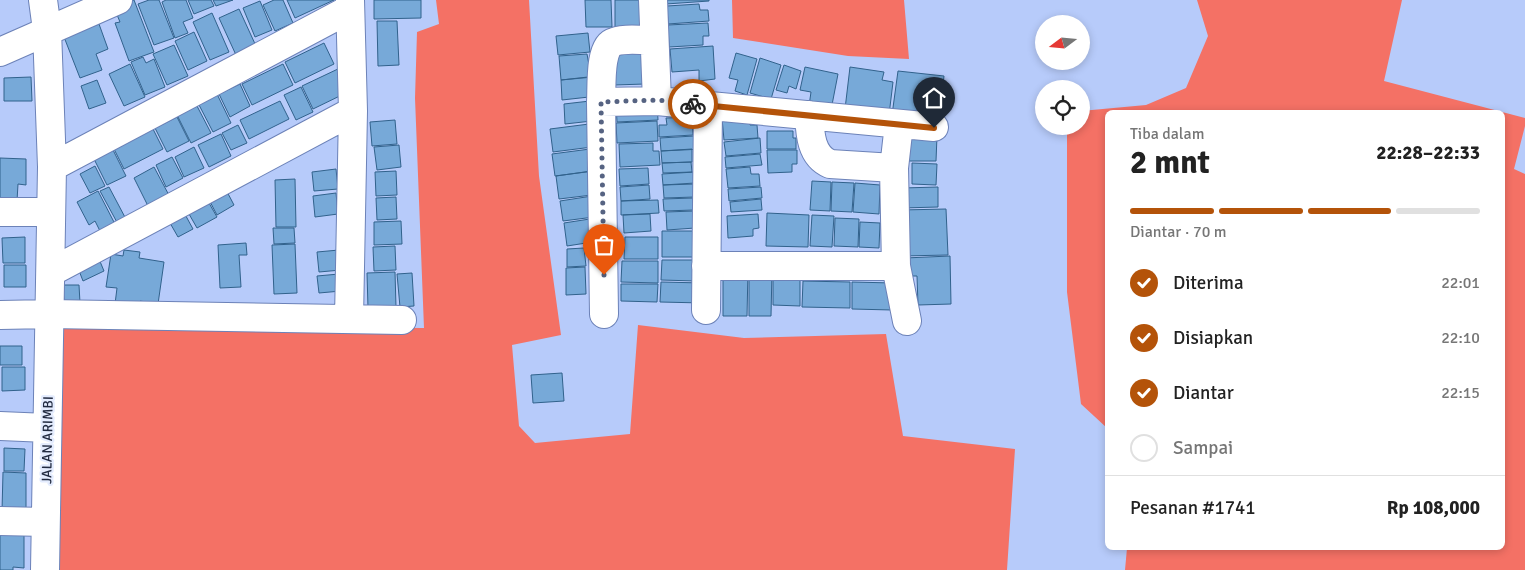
<!DOCTYPE html>
<html lang="id">
<head>
<meta charset="utf-8">
<style>
	:root { --surface:#fff; --page:#f6f6f6; --text:#222; --muted:#767676; --line:#e0e0e0; --accent:#b45309 }
	body { margin:0; font-family:Signika,sans-serif; background:var(--page); color:var(--text); height:100vh; display:flex; flex-direction:column; font-size:19px; white-space:nowrap }
	* { box-sizing:border-box; margin:0 }
	p { font-size:16px; color:var(--muted) }
	.icon { flex:none; width:28px; height:28px; fill:none; stroke:currentColor; stroke-width:2; stroke-linecap:round; stroke-linejoin:round }
	.map { position:relative; flex:1; overflow:hidden }
	.panel { position:absolute; left:1105px; top:110px; width:400px; height:440px; display:flex; flex-direction:column; background:var(--surface); border-radius:8px; box-shadow:0 2px 8px #0003 }
	.panel>* { flex:none }
	.needle { width:32px; rotate:254deg }
	.tools { position:absolute; left:1035px; top:15px; display:grid; gap:10px }
	.tools a { display:grid; place-items:center; width:55px; height:55px; border-radius:50%; background:var(--surface); box-shadow:0 2px 8px #0003; font-size:25px }
	.pin { position:absolute; display:grid; place-items:center; width:42px; height:42px; color:#fff; margin:-51px -21px; border-radius:50% 50% 50% 0; rotate:-45deg; box-shadow:0 0 5px #0007 }
	.pin .icon { rotate:45deg }
	.courier { position:absolute; display:grid; place-items:center; width:50px; height:50px; margin:-25px; border:4px solid #b45309; border-radius:50%; background:#fff; color:#222; box-shadow:0 1px 6px #0007 }
	.summary em { font-style:normal; font-weight:700 }
	.summary div { display:flex; flex-direction:column-reverse }
	.summary { display:flex; align-items:center; justify-content:space-between; height:85px; padding:0 25px }
	h1 { font-size:32px; font-weight:700; line-height:38px }
	.bar { display:grid; grid-template-columns:repeat(4,1fr); gap:8px 5px; align-content:center; height:60px; padding:0 25px }
	.bar i { height:6px; border-radius:4px; background:var(--line) }
	.bar .current { background:var(--accent) }
	.bar p { grid-column:span 4 }
	.line { display:flex; align-items:center; gap:12px; padding:0 25px; border-top:1px solid var(--line) }
	.line div { flex:1 }
	ol { padding:0 25px; list-style:none }
	li { display:flex; align-items:center; gap:15px; height:55px }
	li p { margin-inline-start:auto }
	li .icon { padding:5px; border-radius:50%; background:var(--accent); color:#fff; stroke-width:4 }
	li:last-child { color:var(--muted) }
	li i { width:28px; height:28px; border:2px solid var(--line); border-radius:50% }
	.map>svg:first-child { display:block }
	.green { fill:#f47165 }
	.building { fill:#77a9d8; stroke:#31628c }
	.lines { fill:none; stroke-linecap:round; stroke-linejoin:round }
	.minor-casing { stroke:#6c82b8; stroke-width:30 }
	.minor { stroke:#fff; stroke-width:28 }
	.done { stroke:#566382; stroke-width:5; stroke-dasharray:0 9 }
	.route { stroke:#b45309; stroke-width:6 }
	.labels { text-anchor:middle; stroke-width:4.5; stroke-linejoin:round; paint-order:stroke }
	.street-label { font-size:14px; fill:#222b41; stroke:#e4ecfe }
</style>
</head>
<body>
<div class="map">
<svg width="1525" height="570" viewBox="0 0 1525 570">
	<rect width="100%" height="100%" fill="#b7cbfa"/>
	<!-- green -->
	<path class="green" d="M436,0H529L539,176L561,335L512,345L519,426L535,443L630,434L638,325L744,338L886,334L903,436L1015,449L1007,570H59L63,326L424,328L415,98L417,32L439,24Z
		M732,0H904L909,59L848,56L733,38Z
		M1197,0H1402L1384,81L1525,118V126L1514,169L1525,174V570H1125L1127,548H1502V112H1108L1107,428L1081,404L1067,292V126H1081V111L1146,105L1186,88L1208,36Z"/>
	<!-- building -->
	<path class="building" d="M128,0H134L154,52L129,61L115,23L120,22L113,5Z
		M149,0H159L174,38L154,45L138,4Z
		M166,0H186L193,18L183,22L188,33L175,38L162,2Z
		M188,0H211L214,6L194,14Z
		M213,0H233L216,6Z
		M274,0H283L293,23L275,31L263,5Z
		M287,0H334L295,18Z
		M374,0H421V18L374,19Z
		M585,0H611L612,27H586Z
		M615,0H648L649,28L615,29Z
		M666,0H709V1L666,4Z
		M260,1L272,30L255,37L243,8Z
		M699,4L700,10H708L709,21L668,24L667,6Z
		M239,9L256,46L236,55L219,18Z
		M212,13L229,52L210,60L193,22Z
		M377,21H397L399,65L378,66Z
		M708,23L709,36H703V45L669,47L668,25Z
		M99,24L108,49L96,54L102,70L80,78L64,37Z
		M194,32L207,61L188,70L175,41Z
		M588,33L590,52L558,55L556,36Z
		M324,43L334,64L295,83L285,62Z
		M174,45L188,76L167,85L153,54Z
		M713,46L715,79L699,81V70L672,72L670,49Z
		M644,47L645,84L614,85L613,48Z
		M736,53L757,59L747,95L735,91L738,80L729,78Z
		M587,54L589,65L596,64L597,76L561,80L559,56Z
		M143,57L146,63L154,59L165,87L145,95L131,62Z
		M760,58L781,65L771,99L750,93Z
		M130,64L145,97L124,106L109,74Z
		M283,64L293,85L252,105L242,84Z
		M784,65L801,71L796,89L789,86L787,93L776,90Z
		M805,67L838,74L831,110L809,106L811,92L800,90Z
		M850,67L884,72L882,80L893,82L889,115L845,109Z
		M340,68L350,91L313,109L302,86Z
		M898,71L944,76L940,112L919,109L918,118L892,115Z
		M31,77L32,101H4V78Z
		M593,77L589,97L562,100L561,80Z
		M97,80L106,103L89,109L81,86Z
		M240,84L250,106L230,117L219,94Z
		M301,87L313,112L296,120L284,95Z
		M217,94L231,123L213,132L198,103Z
		M280,101L289,119L249,139L240,120Z
		M590,101L592,121L565,124L564,104Z
		M657,102L658,120L617,122L616,104Z
		M197,106L211,133L191,143L177,115Z
		M749,116L750,125H757L758,138L724,140L722,118Z
		M177,117L189,141L167,152L155,128Z
		M692,117L693,135L659,137V125H667L666,118Z
		M395,120L397,144L372,146L370,122Z
		M657,121L658,141L617,143L616,123Z
		M597,123L600,146L553,152L550,129Z
		M238,125L247,143L231,150L222,133Z
		M153,129L163,149L124,169L114,149Z
		M767,131H793V138H796V149H767Z
		M221,134L231,156L209,167L198,145Z
		M910,135L937,136L936,161H909Z
		M694,136L703,149L661,151L660,138Z
		M760,138L761,153L726,156L724,142Z
		M109,142L126,176L107,185L94,159Z
		M653,143V151H659L660,165L620,167L619,144Z
		M399,145L401,167L377,170L374,147Z
		M194,147L204,168L184,177L175,157Z
		M590,149L601,170L555,176L552,154Z
		M692,149V162L662,163L661,151Z
		M767,150H797V164H792V172L768,173Z
		M760,154L762,165L726,168L725,157Z
		M172,157L183,178L166,187L156,165Z
		M0,158L26,159V185L18,184L17,201H0Z
		M691,162L692,172L663,173L662,163Z
		M912,163L937,164L936,185L912,184Z
		M95,166L105,186L90,193L80,174Z
		M154,167L171,199L150,210L134,178Z
		M750,167L751,174H759L760,186L728,188L726,169Z
		M648,168L649,184L620,186L619,169Z
		M336,169L338,189L314,191L312,172Z
		M599,170L592,195L559,199L556,176Z
		M396,171L397,195L376,196L375,172Z
		M695,172V183L663,185L662,174Z
		M295,179L296,227H276L275,180Z
		M812,181L831,182L830,211L810,210Z
		M832,182L854,183L852,212L831,211Z
		M855,183L880,185L879,214L853,212Z
		M695,184V197L664,198L663,185Z
		M649,185L650,199L621,201L620,187Z
		M224,186L234,205L217,215L207,196Z
		M109,187L127,221L119,226L100,191Z
		M761,187L762,198L729,201L728,189Z
		M938,187V207L902,208V188Z
		M98,191L116,226L101,233L95,221L89,225L77,202Z
		M336,193L338,214L315,217L313,196Z
		M205,196L217,217L197,228L185,207Z
		M592,196L594,217L563,221L560,201Z
		M396,197L397,219L377,220L376,198Z
		M693,198L694,210L664,211L663,199Z
		M761,199L762,210L731,212L730,202Z
		M658,200L659,213L621,215V201Z
		M181,207L193,229L178,237L166,216Z
		M946,209L948,255L902,256L901,210Z
		M694,211L695,228L667,230L666,212Z
		M767,213L809,215L808,247L766,246Z
		M650,214L651,231L624,233L623,215Z
		M758,214L759,228L753,229V236L728,238L727,216Z
		M812,215L834,216L832,247L810,246Z
		M596,218L599,241L567,246L564,223Z
		M835,218L859,219L858,247L834,246Z
		M401,221L402,244L374,245V222Z
		M860,222L880,223L879,248L859,247Z
		M273,228H294L295,243L274,244Z
		M662,231H693V257H662Z
		M25,237V263H3L2,238Z
		M625,237H658V259H624Z
		M246,243L247,255H239L241,287L220,288L218,245Z
		M295,244L297,293L274,294L272,245Z
		M395,246L396,270L374,271L373,247Z
		M584,248L586,266L567,267V249Z
		M124,250L140,252L139,258L164,262L158,304L140,301L139,308L115,304L117,288L106,287L111,254L123,256Z
		M339,250L341,270L319,272L317,252Z
		M950,256L951,304L918,305L917,276H906L905,258Z
		M99,259L104,271L83,281L78,268Z
		M662,260H697L696,281L661,280Z
		M622,261H658V283L621,282Z
		M4,265H26V287H4Z
		M585,267L586,294L566,295V268Z
		M723,270H748L747,316H723Z
		M749,271H772L771,316H749Z
		M395,272L396,307L368,308L367,273Z
		M412,273L414,306L400,307L397,274Z
		M339,274L341,291L319,293L317,276Z
		M773,279H800V306L773,305Z
		M803,281L850,282V308L802,307Z
		M661,282L703,283V303L660,302Z
		M852,282L893,283L892,310L852,309Z
		M621,284H658L657,302L621,301Z
		M63,285H79L80,303H64Z
		M0,346H22V365H0Z
		M2,367H25V390L2,391Z
		M562,373L564,401L533,403L531,375Z
		M4,448L25,449L24,471H4Z
		M3,472L26,473V511H2Z
		M0,526H24V568L13,567V570H0Z"/>
	<g class="lines">
		<defs>
			<path id="minor" d="M43,0L47,30L52,167L45,570
				M350,0L353,111
				M653,0L657,101
				M0,52L118,0
				M601,102C602,88 599,46 614,42C626,38 642,40 654,41
				M809,115C810,134 811,156 830,164L894,168
				M899,124L894,168L896,266L907,321
				M52,167L350,9
				M0,212H50
				M706,266H896
				M51,272L353,111L349,319
				M706,310L708,105
				M604,314L601,102L657,101L934,127
				M0,315L50,314L402,320
				M0,426L47,428
				M0,521L45,522"/>
		</defs>
		<!-- minor casing -->
		<use href="#minor" class="minor-casing"/>
		<!-- minor -->
		<use href="#minor" class="minor"/>
	</g>
	<g class="lines">
		<!-- done -->
		<path class="done" d="M604,275L601,102L657,100L693,104"/>
		<!-- route -->
		<path class="route" d="M693,104L934,128"/>
	</g>
	<g class="labels">
		<!-- street labels -->
		<g class="street-label">
			<text transform="translate(47 440) rotate(-89)" y="5">JALAN ARIMBI</text>
		</g>
	</g>
</svg>
<div class="tools">
<a><svg class="needle" viewBox="-14 -14 28 28"><path d="M0-13l5 13h-10z" fill="#e53935"/><path d="M0 13l5-13h-10z" fill="#767676"/></svg></a>
<a><svg class="icon" aria-label="locate" viewBox="0 0 24 24"><circle cx="12" cy="12" r="6"/><path d="M12 2v4M12 18v4M2 12h4M18 12h4"/></svg></a>
</div>
<div class="pin" style="left:604px;top:275px;background:#ea580c"><svg class="icon" aria-label="bag" viewBox="0 0 24 24"><path d="M5 8h14l-1 12H6zM9 8a3 3 0 0 1 6 0"/></svg></div>
<div class="pin" style="left:934px;top:128px;background:#1f2937"><svg class="icon" aria-label="home" viewBox="0 0 24 24"><path d="M3 11l9-7 9 7M6 9v11h12V9"/></svg></div>
<div class="courier" style="left:693px;top:104px"><svg class="icon" aria-label="bike" viewBox="0 0 24 24"><circle cx="6" cy="16" r="4"/><circle cx="18" cy="16" r="4"/><path d="M6 16l4-8h5l3 8M10 8l3 8H6M13 5h3"/></svg></div>
<section class="panel">
<div class="summary"><div><h1>2 mnt</h1><p>Tiba dalam</p></div><em>22:28–22:33</em></div>
<div class="bar"><i class="current"></i><i class="current"></i><i class="current"></i><i></i><p>Diantar · 70 m</p></div>
<ol>
<li><svg class="icon" aria-label="check" viewBox="0 0 24 24"><path d="M5 12l5 5 9-10"/></svg>Diterima<p>22:01</p></li>
<li><svg class="icon" aria-label="check" viewBox="0 0 24 24"><path d="M5 12l5 5 9-10"/></svg>Disiapkan<p>22:10</p></li>
<li><svg class="icon" aria-label="check" viewBox="0 0 24 24"><path d="M5 12l5 5 9-10"/></svg>Diantar<p>22:15</p></li>
<li><i></i>Sampai</li>
</ol>
<div class="line" style="height:65px"><div>Pesanan #1741</div><b>Rp 108,000</b></div>
</section>
</div>
</body>
</html>
